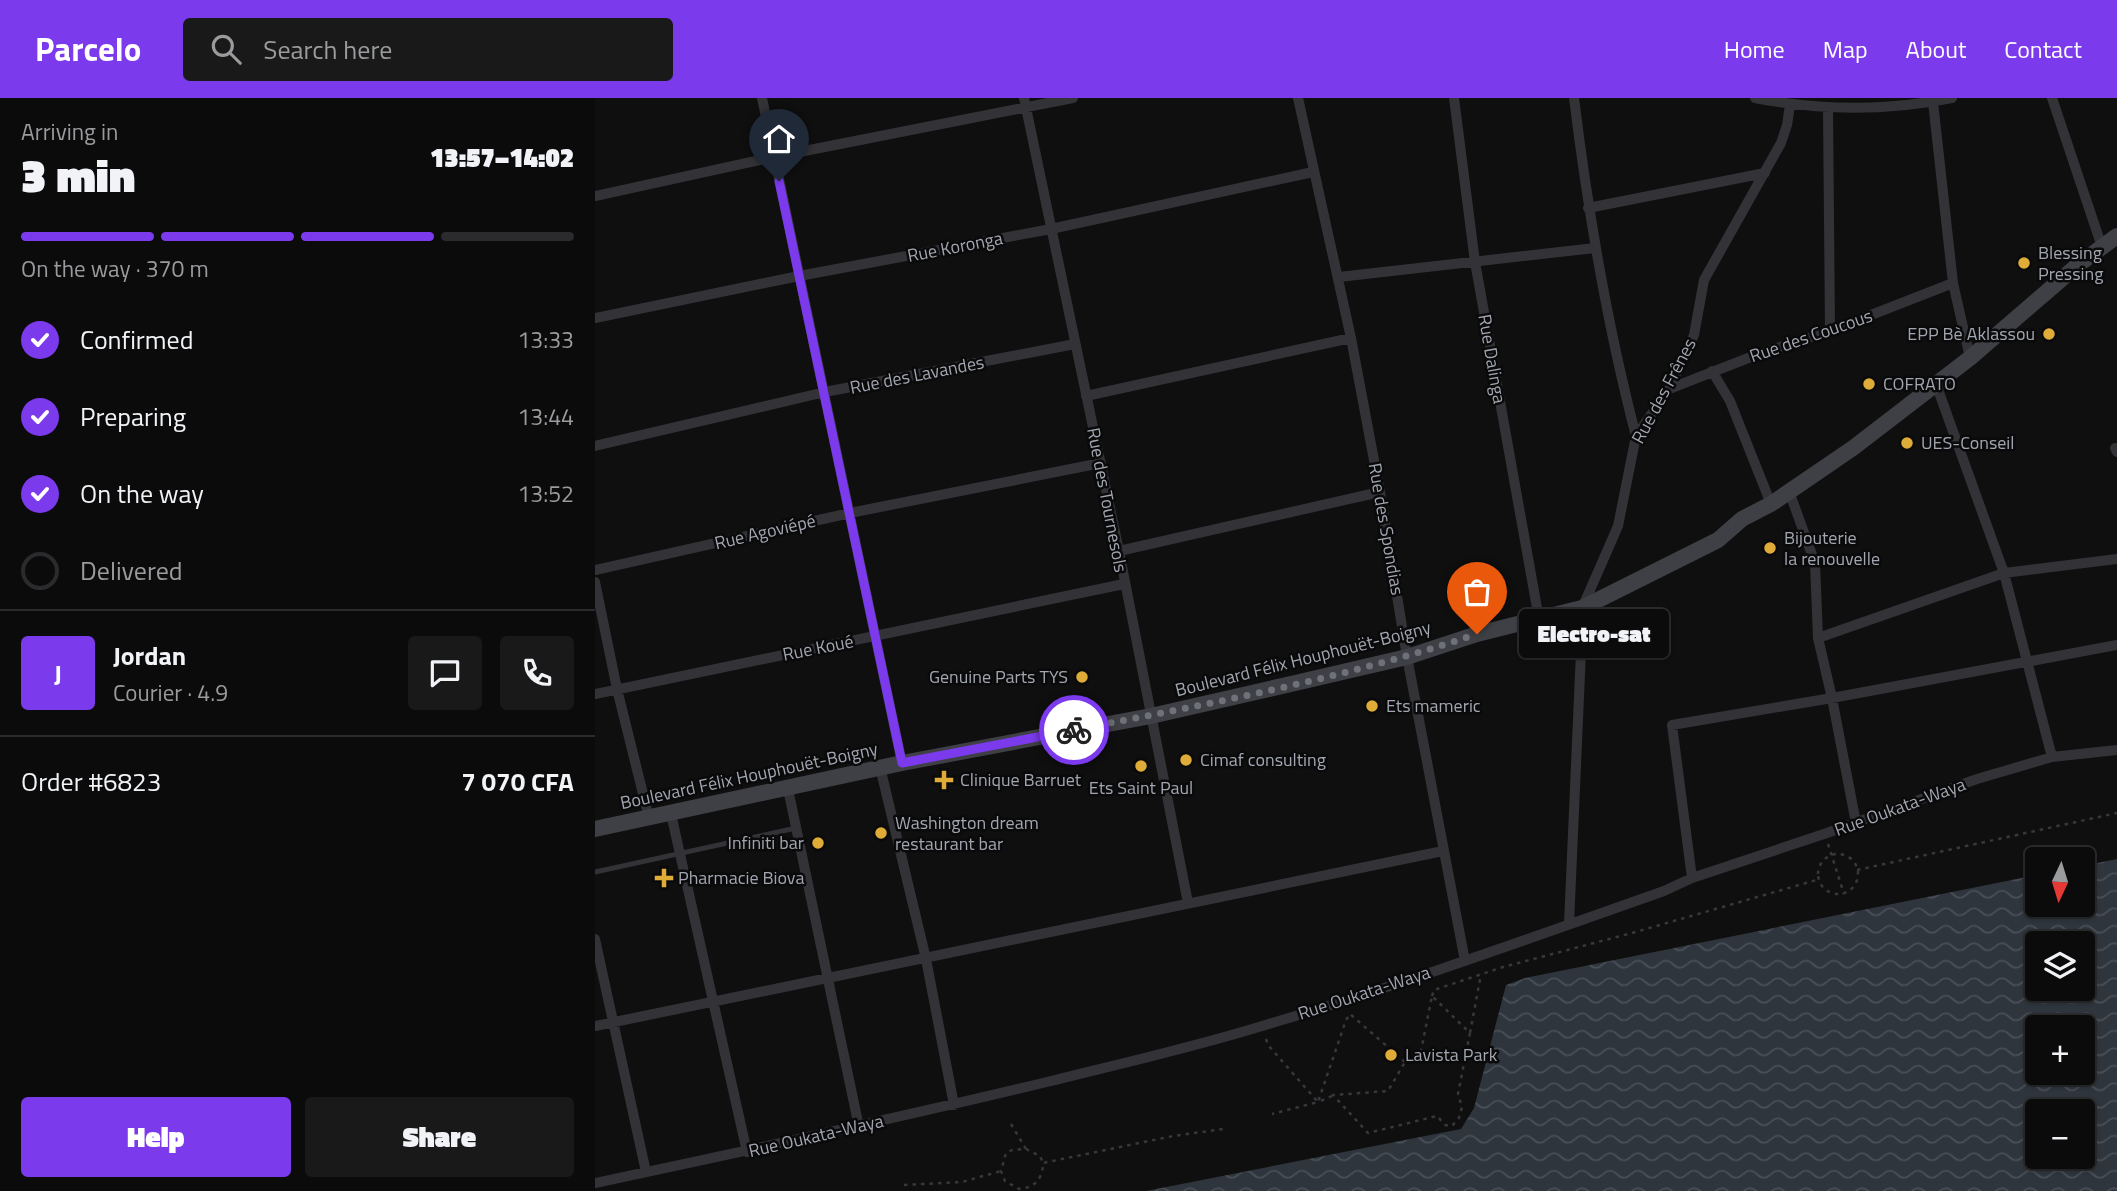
<!DOCTYPE html>
<html lang="en">
<head>
<meta charset="utf-8">
<style>
	:root { --surface:#0b0b0c; --page:#19191a; --text:#f1f3f6; --muted:#9a9b9d; --line:#2b2b2d; --accent:#7c3aed }
	body { margin:0; font-family:"Titillium Web",sans-serif; background:var(--page); color:var(--text); height:100vh; display:flex; flex-direction:column; font-size:26px; white-space:nowrap }
	* { box-sizing:border-box; margin:0 }
	p { font-size:23px; color:var(--muted) }
	.icon { flex:none; width:38px; height:38px; fill:none; stroke:currentColor; stroke-width:2; stroke-linecap:round; stroke-linejoin:round }
	.map { position:relative; flex:1; overflow:hidden }
	.details { display:flex; flex-direction:column; background:var(--surface); width:595px }
	.details>* { flex:none }
	.needle { width:46px; rotate:184deg }
	.tools { position:absolute; left:1430px; top:749px; display:grid; gap:14px }
	.tools a { display:grid; place-items:center; width:70px; height:70px; border-radius:7px; background:var(--surface); box-shadow:0 2px 5px #0004,0 0 0 2px var(--line); font-size:35px }
	.pin { position:absolute; display:grid; place-items:center; width:60px; height:60px; color:#fff; margin:-72px -30px; border-radius:50% 50% 50% 0; rotate:-45deg; box-shadow:0 0 7px #0007 }
	.pin .icon { rotate:45deg }
	.courier { position:absolute; display:grid; place-items:center; width:70px; height:70px; margin:-35px; border:5px solid #7c3aed; border-radius:50%; background:#fff; color:#222; box-shadow:0 2px 9px #0007 }
	.bubble { position:absolute; height:49px; border-radius:7px; background:var(--surface); box-shadow:0 2px 5px #0004,0 0 0 2px var(--line); font-size:23px; font-weight:800; line-height:49px; text-align:center }
	.headline em { font-style:normal; font-weight:800 }
	.headline div { display:flex; flex-direction:column-reverse }
	.headline { display:flex; align-items:center; justify-content:space-between; height:119px; padding:0 21px }
	h1 { font-size:46px; font-weight:800; line-height:52px }
	.bar { display:grid; grid-template-columns:repeat(4,1fr); gap:10px 7px; align-content:center; height:84px; padding:0 21px }
	.bar i { height:9px; border-radius:5px; background:var(--line) }
	.bar .active { background:var(--accent) }
	.bar p { grid-column:span 4 }
	.line { display:flex; align-items:center; gap:18px; padding:0 21px; border-top:2px solid var(--line) }
	.line div { flex:1 }
	.round { display:grid; place-items:center; flex:none; width:74px; height:74px; border-radius:7px; background:var(--page) }
	ol { padding:0 21px; list-style:none }
	li { display:flex; align-items:center; gap:21px; height:77px }
	li p { margin-inline-start:auto }
	li .icon { padding:7px; border-radius:50%; background:var(--accent); color:#fff; stroke-width:4 }
	li:last-child { color:var(--muted) }
	li i { width:38px; height:38px; border:4px solid var(--line); border-radius:50% }
	.action { display:flex; gap:14px; margin-top:auto; padding:14px 21px }
	.action a { flex:1; height:80px; border-radius:7px; background:var(--accent); color:#fff; font-size:28px; font-weight:800; line-height:80px; text-align:center }
	.action a+a { background:var(--page); color:var(--text) }
	header { display:flex; align-items:center; gap:42px; box-sizing:border-box; height:98px; padding:0 35px; background:var(--accent); color:#fff }
	header strong { font-size:33px }
	nav { display:flex; gap:38px; margin-inline-start:auto; font-size:24px }
	.search { width:490px; height:63px; background:var(--page); display:flex; align-items:center; gap:18px; box-sizing:border-box; padding:0 24px; border-radius:7px; color:var(--muted); font-size:26px }
	main { display:flex; flex:1; min-height:0 }
	.map>svg:first-child { display:block }
	.water { fill:url(#water-waves); fill-rule:evenodd }
	.lines { fill:none; stroke-linecap:round; stroke-linejoin:round }
	.path { stroke:#37383c; stroke-width:2.5; stroke-dasharray:3.5 5; stroke-linecap:butt }
	.lane { stroke:#333337; stroke-width:5 }
	.street { stroke:#333337; stroke-width:10 }
	.secondary { stroke:#3f4045; stroke-width:16 }
	.done { stroke:#6f7178; stroke-width:7; stroke-dasharray:0 12.6 }
	.route { stroke:#7c3aed; stroke-width:9 }
	.poi-dot { fill:#e0ac38; stroke:#0a0a0b; stroke-width:2.5 }
	.labels { text-anchor:middle; stroke-width:5; stroke-linejoin:round; paint-order:stroke }
	.street-label { font-size:18px; fill:#a2a6b0; stroke:#0a0a0b }
	.poi-label { font-size:18px; fill:#a2a6b0; stroke:#0a0a0b; text-anchor:start }
</style>
</head>
<body>
<header>
<strong>Parcelo</strong>
<div class="search"><svg class="icon" aria-label="search" viewBox="0 0 24 24"><circle cx="10" cy="10" r="6"/><path d="M15 15l6 6"/></svg>Search here</div>
<nav><a>Home</a><a>Map</a><a>About</a><a>Contact</a></nav>
</header>
<main>
<section class="details">
<div class="headline"><div><h1>3 min</h1><p>Arriving in</p></div><em>13:57–14:02</em></div>
<div class="bar"><i class="active"></i><i class="active"></i><i class="active"></i><i></i><p>On the way · 370 m</p></div>
<ol>
<li><svg class="icon" aria-label="check" viewBox="0 0 24 24"><path d="M5 12l5 5 9-10"/></svg>Confirmed<p>13:33</p></li>
<li><svg class="icon" aria-label="check" viewBox="0 0 24 24"><path d="M5 12l5 5 9-10"/></svg>Preparing<p>13:44</p></li>
<li><svg class="icon" aria-label="check" viewBox="0 0 24 24"><path d="M5 12l5 5 9-10"/></svg>On the way<p>13:52</p></li>
<li><i></i>Delivered</li>
</ol>
<div class="line" style="height:126px"><b class="round" style="background:var(--accent);color:#fff">J</b><div><b>Jordan</b><p>Courier · 4.9</p></div><a class="round"><svg class="icon" aria-label="chat" viewBox="0 0 24 24"><path d="M4 5h16v11H9l-5 4z"/></svg></a><a class="round"><svg class="icon" aria-label="phone" viewBox="0 0 24 24"><path d="M5 4h4l2 5-3 2q2 4 5 5l2-3 5 2v4C11 20 4 13 5 4z"/></svg></a></div>
<div class="line" style="height:91px"><div>Order #6823</div><b>7 070 CFA</b></div>
<div class="action"><a>Help</a><a>Share</a></div>
</section>
<div class="map">
<svg width="1522" height="1093" viewBox="0 0 1522 1093">
	<defs>
		<pattern id="water-waves" width="16" height="10" patternUnits="userSpaceOnUse" patternTransform="scale(1.75)"><rect width="16" height="10" fill="#2e353c"/><path d="M0 5q4-4 8 0t8 0" fill="none" stroke="#494f56"/></pattern>
	</defs>
	<rect width="100%" height="100%" fill="#0f0f10"/>
	<!-- water -->
	<path class="water" d="M1522,761V1093H551L866,1031L879,1010L911,887L930,880L1442,777V807H1488V768ZM1442,845H1488V891H1442ZM1442,929H1488V975H1442ZM1442,1013H1488V1059H1442Z"/>
	<g class="lines">
		<!-- path -->
		<path class="path" d="M1233,746L1249,796
			M1223 776a20 20 0 1 1 40 0a20 20 0 1 1-40 0Z
			M1262,772L1522,715
			M837,898L839,892L908,869L1037,835L1225,781
			M875,935L863,996L867,1009L864,1020L857,1028L850,1027L842,1018L773,1035L738,997L793,993L810,964L825,958L837,898L875,935L886,876
			M671,941L673,947L723,1004L677,1016
			M737,998L723,1004L751,922L755,916L810,964
			M416,1026L431,1051L417,1052L411,1055L406,1073L410,1083L424,1091C439,1090 448,1081 448,1065L578,1038L628,1031
			M431,1051L445,1058L448,1065
			M309,1087L367,1084L406,1073"/>
		<!-- lane -->
		<path class="lane" d="M0,774L201,730"/>
		<!-- street -->
		<path class="street" d="M167,0L307,665
			M429,0L524,453L593,805
			M703,0L756,240L785,394L812,559L870,863
			M859,0L880,164L944,521
			M979,0C993,114 1012,227 1041,338
			M1160,0C1226,13 1292,13 1357,0
			M1457,0L1507,149
			M1338,4L1358,185L1375,260
			M1233,10L1235,233
			M0,98L179,59L478,0
			M993,110L1170,75
			M744,179L1000,150
			M0,220L204,178L456,131L718,74
			M1117,273L1135,303L1176,406
			M1341,286L1409,475L1457,659
			M1074,291L1166,255L1235,233L1358,185
			M491,298L756,240
			M0,348L230,294L480,246
			M1520,350L1522,354
			M1194,393L1220,465L1223,540L1237,600L1261,725
			M524,453L785,394
			M0,472L255,415L506,365
			M0,484L22,591L54,720
			M1223,540L1409,475L1522,461
			M0,596L529,486
			M285,669L331,861L359,1007
			M193,691L264,1029
			M76,716L152,1054
			M1097,780L1077,627L1237,600L1522,547
			M974,826L988,508L1023,428L1041,338L1074,291L1099,237L1109,182L1186,45L1192,27L1195,7
			M0,841L51,1074
			M0,928L848,753
			M0,1085C151,1053 302,1020 452,984C524,966 596,950 667,928C803,888 936,840 1069,793L1097,780L1229,736L1382,681L1457,659L1522,652"/>
		<!-- secondary -->
		<path class="secondary" d="M0,731L307,665L556,618L696,586L812,559L882,536L987,510L1123,442L1147,421L1176,406L1258,350L1375,260L1484,166L1522,138"/>
	</g>
	<g class="lines">
		<!-- done -->
		<path class="done" d="M479,632C614,606 751,580 882,536"/>
		<!-- route -->
		<path class="route" d="M184,83L307,665L479,632"/>
	</g>
	<!-- markers -->
	<g class="poi-dot">
		<circle cx="1429" cy="165" r="7"/>
		<circle cx="1454" cy="236" r="7"/>
		<circle cx="1274" cy="286" r="7"/>
		<circle cx="1312" cy="345" r="7"/>
		<circle cx="1175" cy="450" r="7"/>
		<circle cx="487" cy="579" r="7"/>
		<circle cx="777" cy="608" r="7"/>
		<circle cx="591" cy="662" r="7"/>
		<circle cx="546" cy="668" r="7"/>
		<path d="M345.5 671.5h7v7h7v7h-7v7h-7v-7h-7v-7h7z"/>
		<circle cx="286" cy="735" r="7"/>
		<circle cx="223" cy="745" r="7"/>
		<path d="M65.5 769.5h7v7h7v7h-7v7h-7v-7h-7v-7h7z"/>
		<circle cx="796" cy="957" r="7"/>
	</g>
	<g class="labels">
		<!-- street labels -->
		<g class="street-label">
			<text transform="translate(360 149) rotate(-11)" y="6">Rue Koronga</text>
			<text transform="translate(1216 238) rotate(-19)" y="6">Rue des Coucous</text>
			<text transform="translate(897 261) rotate(80)" y="6">Rue Dalinga</text>
			<text transform="translate(322 277) rotate(-11)" y="6">Rue des Lavandes</text>
			<text transform="translate(1069 293) rotate(-62)" y="6">Rue des Frênes</text>
			<text transform="translate(512 402) rotate(79)" y="6">Rue des Tournesols</text>
			<text transform="translate(791 431) rotate(80)" y="6">Rue des Spondias</text>
			<text transform="translate(170 434) rotate(-13)" y="6">Rue Agoviépé</text>
			<text transform="translate(223 550) rotate(-11)" y="6">Rue Koué</text>
			<text transform="translate(708 561) rotate(-14)" y="6">Boulevard Félix Houphouët-Boigny</text>
			<text transform="translate(154 678) rotate(-12)" y="6">Boulevard Félix Houphouët-Boigny</text>
			<text transform="translate(1305 709) rotate(-20)" y="6">Rue Oukata-Waya</text>
			<text transform="translate(769 895) rotate(-18)" y="6">Rue Oukata-Waya</text>
			<text transform="translate(221 1038) rotate(-13)" y="6">Rue Oukata-Waya</text>
		</g>
		<!-- poi labels -->
		<g class="poi-label">
			<text x="1443" y="161">Blessing<tspan x="1443" dy="21">Pressing</tspan></text>
			<text x="1440" y="242" text-anchor="end">EPP Bè Aklassou</text>
			<text x="1288" y="292">COFRATO</text>
			<text x="1326" y="351">UES-Conseil</text>
			<text x="1189" y="446">Bijouterie<tspan x="1189" dy="21">la renouvelle</tspan></text>
			<text x="473" y="585" text-anchor="end">Genuine Parts TYS</text>
			<text x="791" y="614">Ets mameric</text>
			<text x="605" y="668">Cimaf consulting</text>
			<text x="365" y="688">Clinique Barruet</text>
			<text x="546" y="696" text-anchor="middle">Ets Saint Paul</text>
			<text x="300" y="731">Washington dream<tspan x="300" dy="21">restaurant bar</tspan></text>
			<text x="209" y="751" text-anchor="end">Infiniti bar</text>
			<text x="83" y="786">Pharmacie Biova</text>
			<text x="810" y="963">Lavista Park</text>
		</g>
	</g>
</svg>
<div class="tools">
<a><svg class="needle" viewBox="-14 -14 28 28"><path d="M0-13l5 13h-10z" fill="#e53935"/><path d="M0 13l5-13h-10z" fill="#9a9b9d"/></svg></a>
<a><svg class="icon" aria-label="layers" viewBox="0 0 24 24"><path d="M12 4l9 5-9 5-9-5zM3 14l9 5 9-5"/></svg></a>
<a>+</a>
<a>−</a>
</div>
<div class="pin" style="left:882px;top:536px;background:#ea580c"><svg class="icon" aria-label="bag" viewBox="0 0 24 24"><path d="M5 8h14l-1 12H6zM9 8a3 3 0 0 1 6 0"/></svg></div>
<div class="pin" style="left:184px;top:83px;background:#1f2937"><svg class="icon" aria-label="home" viewBox="0 0 24 24"><path d="M3 11l9-7 9 7M6 9v11h12V9"/></svg></div>
<div class="courier" style="left:479px;top:632px"><svg class="icon" aria-label="bike" viewBox="0 0 24 24"><circle cx="6" cy="16" r="4"/><circle cx="18" cy="16" r="4"/><path d="M6 16l4-8h5l3 8M10 8l3 8H6M13 5h3"/></svg></div>
<div class="bubble" style="left:924px;top:511px;width:150px">Electro-sat</div>
</div>
</main>
</body>
</html>
